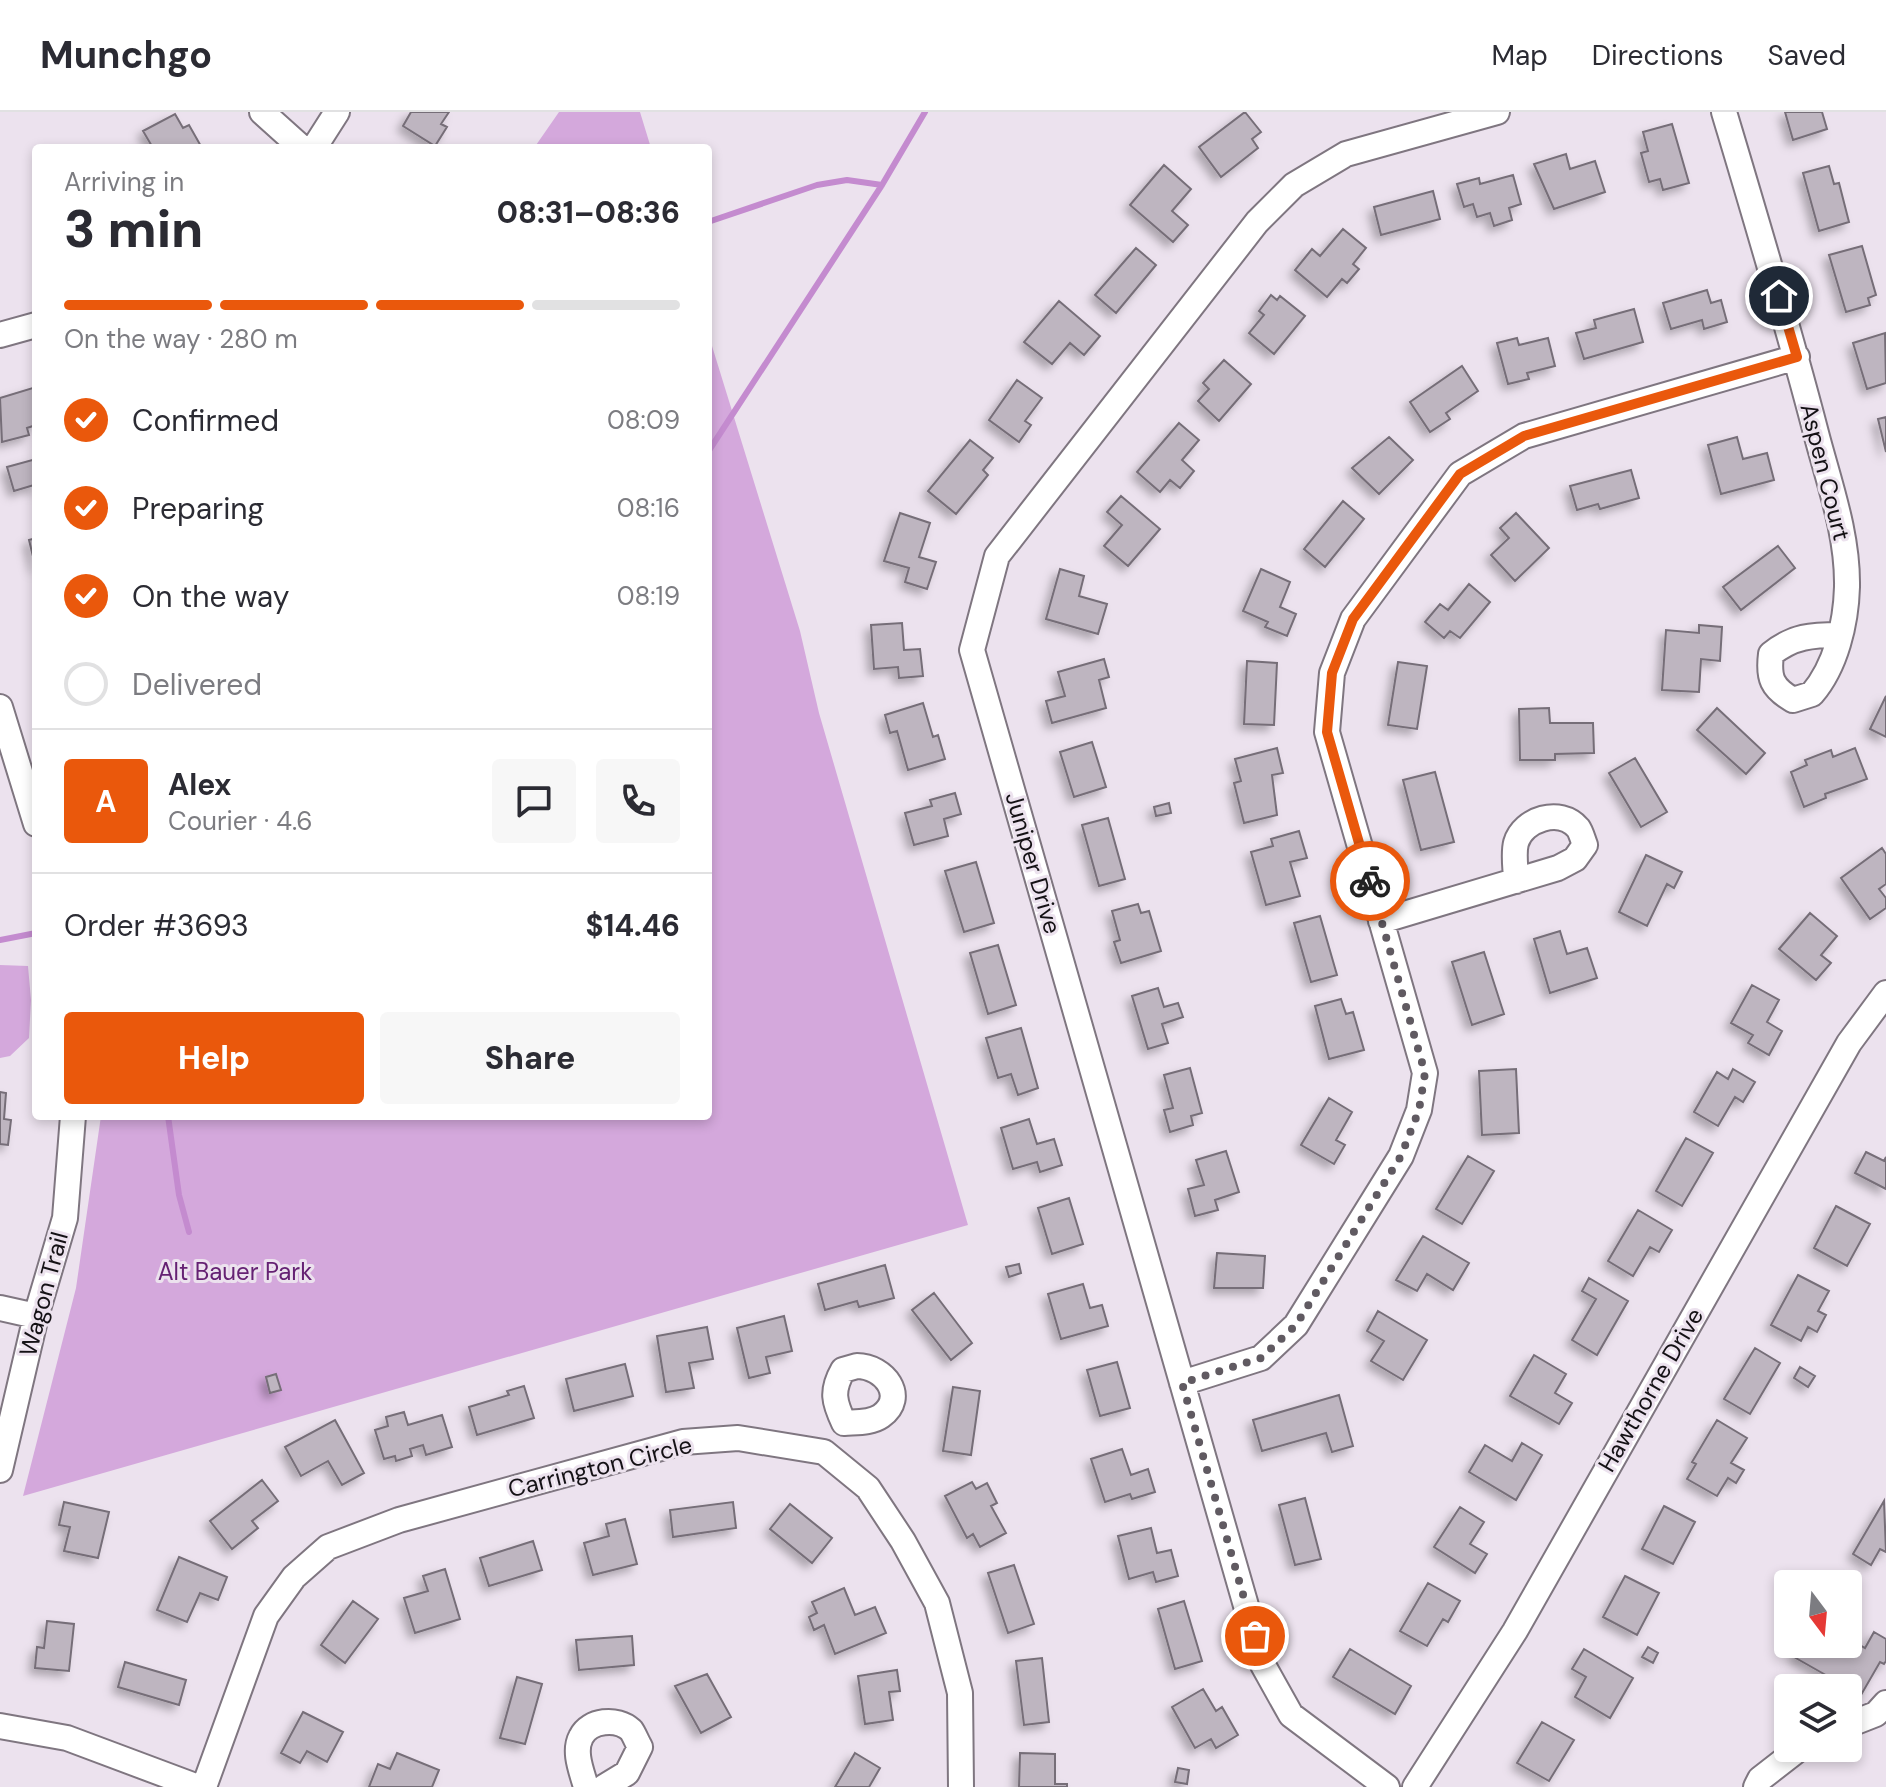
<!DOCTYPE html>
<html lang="en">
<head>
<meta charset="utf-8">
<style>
	:root { --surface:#fff; --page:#f7f7f7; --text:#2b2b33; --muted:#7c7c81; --line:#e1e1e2; --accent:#ea580c }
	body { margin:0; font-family:"DM Sans",sans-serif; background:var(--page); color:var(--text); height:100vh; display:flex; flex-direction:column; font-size:30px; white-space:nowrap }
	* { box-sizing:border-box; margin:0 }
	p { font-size:26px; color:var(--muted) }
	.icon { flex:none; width:44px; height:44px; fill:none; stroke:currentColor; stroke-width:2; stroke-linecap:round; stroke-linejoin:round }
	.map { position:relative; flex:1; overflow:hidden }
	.details { position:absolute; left:32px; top:32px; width:680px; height:976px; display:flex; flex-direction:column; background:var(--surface); border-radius:8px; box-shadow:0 4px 12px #0003 }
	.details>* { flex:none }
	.needle { width:52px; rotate:164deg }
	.tools { position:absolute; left:1774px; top:1458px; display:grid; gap:16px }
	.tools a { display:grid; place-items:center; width:88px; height:88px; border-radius:8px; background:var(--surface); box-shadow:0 4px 12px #0003; font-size:40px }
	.pin { position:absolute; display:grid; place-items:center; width:68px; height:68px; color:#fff; margin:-34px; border:4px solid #fff; border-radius:50%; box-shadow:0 2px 8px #0007 }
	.courier { position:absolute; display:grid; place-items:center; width:80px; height:80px; margin:-40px; border:6px solid #ea580c; border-radius:50%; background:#fff; color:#222; box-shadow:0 2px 10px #0007 }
	.head em { font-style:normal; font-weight:800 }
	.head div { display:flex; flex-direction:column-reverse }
	.head { display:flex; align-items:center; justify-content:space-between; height:136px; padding:0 32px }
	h1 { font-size:52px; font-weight:800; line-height:60px }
	.bar { display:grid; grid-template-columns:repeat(4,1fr); gap:12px 8px; align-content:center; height:96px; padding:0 32px }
	.bar i { height:10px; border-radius:6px; background:var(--line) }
	.bar .current { background:var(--accent) }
	.bar p { grid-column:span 4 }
	.line { display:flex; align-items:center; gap:20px; padding:0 32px; border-top:2px solid var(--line) }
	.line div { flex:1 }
	.round { display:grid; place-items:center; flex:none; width:84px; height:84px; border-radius:8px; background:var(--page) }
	ol { padding:0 32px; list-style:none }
	li { display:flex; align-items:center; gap:24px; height:88px }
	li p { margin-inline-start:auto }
	li .icon { padding:8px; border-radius:50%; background:var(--accent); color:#fff; stroke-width:4 }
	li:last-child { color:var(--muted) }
	li i { width:44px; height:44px; border:4px solid var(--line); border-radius:50% }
	.action { display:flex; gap:16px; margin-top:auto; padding:16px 32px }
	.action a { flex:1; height:92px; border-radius:8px; background:var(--accent); color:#fff; font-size:32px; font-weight:800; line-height:92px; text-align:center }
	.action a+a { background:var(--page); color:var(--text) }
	header { display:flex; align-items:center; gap:48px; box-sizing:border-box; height:112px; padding:0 40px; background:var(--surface); border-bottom:2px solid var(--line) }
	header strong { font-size:38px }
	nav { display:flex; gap:44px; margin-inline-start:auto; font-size:28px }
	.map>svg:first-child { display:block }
	.green { fill:#d4a8dc }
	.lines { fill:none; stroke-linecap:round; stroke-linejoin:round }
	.stream { stroke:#c48bcf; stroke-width:6 }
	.building { fill:#beb5c0; stroke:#766e78; stroke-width:2; filter:url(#shadow) }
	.minor-casing { stroke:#7f7680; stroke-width:28 }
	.minor { stroke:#fff; stroke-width:24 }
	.done { stroke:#605a61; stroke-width:8; stroke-dasharray:0 14.4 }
	.route { stroke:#ea580c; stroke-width:10 }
	.labels { text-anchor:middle; stroke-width:6; stroke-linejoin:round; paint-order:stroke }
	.street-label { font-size:24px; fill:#141115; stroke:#ece2ee }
	.park-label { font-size:24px; fill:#652173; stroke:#ece2ee }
</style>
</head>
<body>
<header>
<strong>Munchgo</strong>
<nav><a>Map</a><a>Directions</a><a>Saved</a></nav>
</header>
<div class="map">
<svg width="1886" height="1675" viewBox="0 0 1886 1675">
	<defs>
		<filter id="shadow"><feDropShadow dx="-5.5" dy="5.5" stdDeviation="4" flood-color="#0004"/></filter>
	</defs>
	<rect width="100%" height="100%" fill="#ece2ee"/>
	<!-- green -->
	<path class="green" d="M559,0H640L651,36H534Z
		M708,221L800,519L819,601L968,1113L23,1384L76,1176L101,1004H708Z
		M0,853L28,854L31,888L29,926L10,944L0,946Z"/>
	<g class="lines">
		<!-- stream -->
		<path class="stream" d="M708,110L817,73L847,68L882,73
			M708,340L882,73L925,0
			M0,828L36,821
			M168,1004L179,1083L189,1120"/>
	</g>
	<!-- building -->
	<path class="building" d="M411,0H449L441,12L447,15L435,34L403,14Z
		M1245,0L1261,20L1252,27L1258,36L1221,65L1199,35Z
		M1785,0H1822L1827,17L1793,28Z
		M175,2L183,16L189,13L202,36H153L143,19Z
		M1672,12L1689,71L1663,78L1660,67L1649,70L1641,41L1648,39L1643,20Z
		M1566,42L1570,57L1595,49L1605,80L1554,97L1534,52Z
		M1164,53L1191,77L1172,99L1188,113L1173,130L1130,93Z
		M1829,54L1834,72L1839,71L1849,110L1819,119L1803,61Z
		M1513,63L1521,92L1509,96L1512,108L1494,114L1490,101L1477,105L1473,92L1464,95L1457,72L1479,66L1480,72Z
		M1433,79L1440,107L1381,123L1374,95Z
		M1343,117L1366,136L1353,152L1359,157L1347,171L1342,167L1327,185L1295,158L1312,137L1320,144Z
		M1862,134L1876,183L1868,186L1870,193L1846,200L1829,143Z
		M1136,136L1156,153L1116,201L1095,183Z
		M1707,178L1711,191L1721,188L1727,210L1704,217L1702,208L1671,217L1663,191Z
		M1271,183L1277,188L1280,184L1305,204L1274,242L1249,221L1264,203L1259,199Z
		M1059,189L1100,224L1084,243L1070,231L1052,252L1024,230Z
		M1634,197L1643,230L1584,247L1576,221L1596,216L1594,208Z
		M1885,221L1886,271L1867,277L1853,231Z
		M1517,226L1519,233L1548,226L1555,254L1527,261L1529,267L1508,272L1497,231Z
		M1224,248L1251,272L1219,309L1198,289L1209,277L1203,271Z
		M1462,254L1478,279L1446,301L1450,307L1430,320L1410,290Z
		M1017,268L1042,286L1025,309L1031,313L1019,330L989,308Z
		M36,275V313L27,316L29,323L2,330L0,286Z
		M1886,305V340L1878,307Z
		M1179,311L1199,328L1182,348L1194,359L1180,376L1170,368L1160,380L1137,360Z
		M1389,325L1413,348L1379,382L1352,356Z
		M1737,325L1743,347L1767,341L1774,368L1721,382L1708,333Z
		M970,328L993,346L983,358L988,363L956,402L928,379Z
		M36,347V379L34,373L14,379L7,355Z
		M1631,358L1639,386L1600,397L1598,392L1577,398L1570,374Z
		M1121,384L1160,417L1128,454L1104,434L1122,413L1107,400Z
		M1343,389L1364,407L1325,455L1304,437Z
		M900,401L930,411L919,445L936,450L927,477L905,470L909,456L884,449Z
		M1516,401L1549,436L1515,469L1491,443L1509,426L1500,416Z
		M36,426V457L29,428Z
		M1778,434L1795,456L1741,498L1723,475Z
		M1060,457L1084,464L1079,484L1107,492L1098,522L1046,507Z
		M1261,457L1290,470L1280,495L1296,502L1287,524L1265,515L1268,510L1243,499Z
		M1469,472L1490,490L1460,526L1450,519L1444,526L1425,510L1440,492L1448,498Z
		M902,511L904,538L920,537L923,564L899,566L898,555L874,557L871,513Z
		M1699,513L1722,515L1720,549L1701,547L1699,580L1662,578L1666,518L1699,521Z
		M1104,547L1109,565L1099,568L1106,596L1052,611L1046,589L1065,584L1058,560Z
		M1247,549L1277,551L1274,613L1244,612Z
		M1398,550L1427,554L1417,617L1388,613Z
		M1886,584V625L1870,617Z
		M923,591L933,625L938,623L945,647L908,658L897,619L890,621L885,603Z
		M1549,596L1550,611H1593L1594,641L1555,642V648H1520L1519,597Z
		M1717,596L1765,641L1746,662L1697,618Z
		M1092,630L1106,675L1074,685L1060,640Z
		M1277,636L1283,661L1272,663L1277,703L1244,711L1234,671L1241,669L1235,647Z
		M1855,636L1867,667L1825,682L1826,686L1804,695L1791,660L1807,653L1805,648L1831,638L1833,645Z
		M1635,646L1667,700L1641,715L1609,661Z
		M1435,660L1454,730L1421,738L1403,668Z
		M955,681L961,702L944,707L948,724L914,733L905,701L932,694L930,688Z
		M1169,691L1171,701L1156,704L1154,695Z
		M1108,706L1125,767L1099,774L1082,713Z
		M1299,719L1307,746L1290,750L1300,784L1266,793L1251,740L1273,734L1271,727Z
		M1882,736L1886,742V772L1879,777L1886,786V796L1870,807L1841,766Z
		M1646,743L1682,760L1674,776L1667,772L1647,814L1619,800Z
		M976,750L994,811L964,820L945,759Z
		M1138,792L1141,801L1149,799L1161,839L1121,851L1114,830L1120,828L1112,799Z
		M1810,801L1837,824L1821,843L1831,851L1816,868L1779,837Z
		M1320,804L1337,863L1311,870L1294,811Z
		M1560,819L1567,842L1587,836L1597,866L1550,881L1534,827Z
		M998,833L1016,893L988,902L970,841Z
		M1484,840L1504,902L1472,913L1452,850Z
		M1752,873L1779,888L1767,910L1782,919L1769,943L1748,931L1753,923L1731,911Z
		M1158,876L1164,895L1178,891L1183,905L1162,912L1168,931L1148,937L1132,884Z
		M1341,887L1346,902L1353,900L1364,938L1329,947L1315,894Z
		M1021,916L1038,976L1018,983L1011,962L998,966L986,926Z
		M1190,956L1202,1001L1191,1004L1193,1013L1170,1020L1164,998L1173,996L1164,963Z
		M1516,957L1519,1021L1482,1023L1479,959Z
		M1733,957L1755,970L1743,990L1735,985L1718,1014L1694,1000L1717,960L1728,967Z
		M0,980L6,981L4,1007L11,1008L8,1033L0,1032Z
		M1329,986L1352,1000L1336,1028L1345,1033L1334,1052L1301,1033Z
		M1029,1007L1037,1032L1054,1027L1062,1053L1040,1060L1037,1050L1013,1057L1001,1016Z
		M1686,1026L1713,1041L1682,1094L1656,1079Z
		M1226,1039L1239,1080L1215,1088L1218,1098L1195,1104L1188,1077L1204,1073L1196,1048Z
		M1866,1040L1884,1049L1886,1045V1077L1855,1061Z
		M1468,1044L1494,1059L1462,1112L1436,1097Z
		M1069,1086L1083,1132L1052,1142L1038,1096Z
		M1836,1094L1870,1112L1847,1154L1814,1136Z
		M1638,1098L1672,1118L1659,1140L1650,1135L1633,1164L1608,1149Z
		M1423,1124L1469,1151L1453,1178L1427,1162L1417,1179L1396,1168Z
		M1217,1141L1265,1144L1263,1176H1214Z
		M1019,1152L1021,1161L1009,1165L1006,1155Z
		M885,1153L894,1186L859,1195L857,1189L825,1198L818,1172Z
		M1798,1163L1829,1179L1818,1199L1826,1203L1817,1220L1808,1215L1801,1229L1771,1213Z
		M1589,1166L1628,1189L1597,1243L1572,1228L1596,1187L1582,1179Z
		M1083,1172L1090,1196L1102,1193L1108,1214L1061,1227L1048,1182Z
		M934,1181L972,1231L951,1248L912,1198Z
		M1378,1199L1427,1228L1403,1268L1371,1249L1384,1229L1367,1219Z
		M784,1204L792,1239L766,1245L770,1261L749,1266L737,1216Z
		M707,1215L713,1247L689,1251L694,1276L666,1280L657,1224Z
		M1755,1236L1780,1251L1750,1302L1724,1287Z
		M1534,1243L1566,1262L1555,1281L1572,1291L1559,1312L1510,1284Z
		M1117,1250L1130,1296L1100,1304L1087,1258Z
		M625,1252L633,1284L574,1299L566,1267Z
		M1800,1255L1815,1264L1808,1275L1794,1266Z
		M276,1262L281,1278L270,1281L266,1265Z
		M524,1274L534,1306L477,1323L469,1295L509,1283L507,1279Z
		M953,1275L980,1279L971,1343L943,1339Z
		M1339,1283L1353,1334L1332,1340L1326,1321L1262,1339L1253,1308Z
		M404,1300L408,1313L442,1303L452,1335L426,1343L423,1333L410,1337L412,1344L396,1349L395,1344L384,1347L375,1318L388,1314L386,1305Z
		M335,1308L364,1361L342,1373L328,1349L301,1364L285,1335Z
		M1717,1308L1747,1326L1731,1351L1744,1358L1736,1371L1728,1366L1717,1384L1687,1367L1696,1352L1692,1350Z
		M1522,1331L1542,1343L1516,1388L1469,1360L1485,1333L1512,1349Z
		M1122,1337L1131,1363L1148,1357L1155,1380L1132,1387L1130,1382L1105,1390L1091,1347Z
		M262,1368L278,1389L252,1409L258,1416L232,1437L210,1409Z
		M972,1370L976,1377L987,1371L997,1391L991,1394L1006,1421L980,1435L973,1422L967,1426L945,1384Z
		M1305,1386L1321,1447L1295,1453L1279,1393Z
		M1884,1389L1886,1440L1880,1437L1871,1453L1853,1442Z
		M64,1390L109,1400L98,1446L64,1439L70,1415L59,1413Z
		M733,1390L736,1416L673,1425L670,1398Z
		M790,1392L832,1426L812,1451L770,1417Z
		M1664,1394L1695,1410L1673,1452L1642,1437Z
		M1460,1395L1484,1410L1470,1432L1487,1442L1475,1461L1434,1435Z
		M625,1407L637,1452L593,1463L584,1431L609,1424L606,1412Z
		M1151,1416L1157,1441L1171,1438L1178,1464L1156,1470L1153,1460L1129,1467L1118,1424Z
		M533,1429L542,1458L489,1474L480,1446Z
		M179,1445L227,1465L218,1488L200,1481L187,1510L157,1498Z
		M1014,1453L1034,1512L1008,1521L988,1461Z
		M445,1457L460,1507L415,1521L404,1486L428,1479L423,1464Z
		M1625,1464L1659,1481L1637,1523L1603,1505Z
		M1428,1471L1460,1489L1448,1510L1443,1507L1427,1534L1400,1519Z
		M844,1476L855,1503L875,1495L886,1521L835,1542L824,1513L814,1518L809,1505L817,1501L812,1490Z
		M353,1489L378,1507L345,1551L321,1533Z
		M1184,1489L1202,1549L1175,1557L1158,1497Z
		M47,1509L74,1512L69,1559L35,1556L37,1535L44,1536Z
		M1874,1520L1886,1527V1549L1884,1552L1880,1550L1861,1583L1794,1545L1802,1532H1848V1526L1865,1536Z
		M632,1524L634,1553L579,1558L576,1528Z
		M1648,1535L1658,1541L1653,1551L1642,1545Z
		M1350,1537L1411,1574L1395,1602L1333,1565Z
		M1584,1537L1633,1566L1610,1606L1575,1585L1586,1565L1572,1557Z
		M1042,1546L1049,1610L1024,1613L1016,1549Z
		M125,1550L186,1568L179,1593L118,1575Z
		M897,1558L900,1579L889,1580L893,1608L865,1612L858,1564Z
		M707,1562L731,1605L701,1621L675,1574Z
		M517,1565L542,1572L525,1632L500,1626Z
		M1203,1577L1216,1599L1222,1595L1238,1623L1216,1636L1211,1627L1195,1636L1172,1595Z
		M303,1600L343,1620L327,1650L307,1639L300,1651L281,1641Z
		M1542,1610L1574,1628L1549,1669L1517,1651Z
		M397,1641L439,1658L432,1675H369L378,1652L390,1657Z
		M855,1641L880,1656L869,1675H835Z
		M1020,1641L1055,1642V1672H1067V1675H1019Z
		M1178,1656L1189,1658L1187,1672L1175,1670Z"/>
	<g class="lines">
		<defs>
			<path id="minor" d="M262,0L302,36
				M1724,0C1756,107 1788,213 1816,321C1829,371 1848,422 1847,475C1846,511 1836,554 1812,582L1793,588C1772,576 1768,566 1771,542C1793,524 1812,523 1840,523
				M314,36L337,0
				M0,223L36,213
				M0,595L36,712
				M1381,809L1558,756L1575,747L1585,733C1583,728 1581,720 1578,716C1560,695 1523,707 1516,731C1513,742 1516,758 1516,769
				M0,1196L36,1204
				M857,1254C884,1254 908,1285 881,1304C871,1311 857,1310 844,1311C834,1290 831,1279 843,1258Z
				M1182,1271L1261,1246L1296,1213L1401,1044L1419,998L1425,961L1327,620L1332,561L1353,507L1460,362L1524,324L1797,245
				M0,1358L36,1204L65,1106L73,1004
				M1848,1613L1876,1602L1886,1591
				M0,1614L67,1626L198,1675
				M204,1675L266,1504L294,1465L328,1435L399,1408L683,1330L738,1326L824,1340L868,1376L903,1429L937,1491L960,1581L961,1675
				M586,1675C582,1660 573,1640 581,1625C589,1608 617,1605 631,1618C634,1622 637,1630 640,1635L627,1661L604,1675
				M1387,1675L1291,1603L1263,1553L972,538L997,444L1257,110L1294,73L1346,42L1497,0
				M1415,1675L1515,1519L1849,931L1886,881
				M1756,1675L1760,1667L1800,1636"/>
		</defs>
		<!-- minor casing -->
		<use href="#minor" class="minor-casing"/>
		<!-- minor -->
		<use href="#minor" class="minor"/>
	</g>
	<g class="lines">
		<!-- done -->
		<path class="done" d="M1255,1524L1182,1271L1261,1246L1296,1213L1401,1044L1419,998L1425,961L1370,769"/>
		<!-- route -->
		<path class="route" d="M1370,769L1327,620L1332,561L1353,507L1460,362L1524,324L1797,245L1779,184"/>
	</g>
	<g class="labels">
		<!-- street labels -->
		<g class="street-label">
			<text transform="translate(1825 360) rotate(76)" y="8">Aspen Court</text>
			<text transform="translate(1033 751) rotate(74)" y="8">Juniper Drive</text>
			<text transform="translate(44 1182) rotate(-75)" y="8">Wagon Trail</text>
			<text transform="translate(1651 1278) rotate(-60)" y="8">Hawthorne Drive</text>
			<text transform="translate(600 1355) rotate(-14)" y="8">Carrington Circle</text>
		</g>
		<!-- park labels -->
		<g class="park-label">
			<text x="235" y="1168">Alt Bauer Park</text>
		</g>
	</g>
</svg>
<div class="tools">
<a><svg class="needle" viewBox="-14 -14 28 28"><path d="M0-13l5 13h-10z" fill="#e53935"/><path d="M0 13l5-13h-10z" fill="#7c7c81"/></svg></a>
<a><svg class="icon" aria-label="layers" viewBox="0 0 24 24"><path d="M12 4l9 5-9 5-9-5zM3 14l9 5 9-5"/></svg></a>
</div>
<div class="pin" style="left:1255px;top:1524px;background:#ea580c"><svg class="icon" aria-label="bag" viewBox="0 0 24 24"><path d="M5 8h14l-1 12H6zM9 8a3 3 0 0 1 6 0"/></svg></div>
<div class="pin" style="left:1779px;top:184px;background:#1f2937"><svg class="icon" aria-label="home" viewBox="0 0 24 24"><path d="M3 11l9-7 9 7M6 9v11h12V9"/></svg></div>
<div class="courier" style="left:1370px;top:769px"><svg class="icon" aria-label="bike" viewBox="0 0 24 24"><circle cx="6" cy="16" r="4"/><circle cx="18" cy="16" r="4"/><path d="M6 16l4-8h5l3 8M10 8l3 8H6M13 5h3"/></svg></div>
<section class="details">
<div class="head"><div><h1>3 min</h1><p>Arriving in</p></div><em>08:31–08:36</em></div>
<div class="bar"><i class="current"></i><i class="current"></i><i class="current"></i><i></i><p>On the way · 280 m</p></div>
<ol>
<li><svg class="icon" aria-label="check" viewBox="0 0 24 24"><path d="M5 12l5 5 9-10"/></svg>Confirmed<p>08:09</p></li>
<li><svg class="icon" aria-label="check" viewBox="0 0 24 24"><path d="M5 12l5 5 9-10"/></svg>Preparing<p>08:16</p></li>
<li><svg class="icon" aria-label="check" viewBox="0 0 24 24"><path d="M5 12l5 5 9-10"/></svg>On the way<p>08:19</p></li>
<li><i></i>Delivered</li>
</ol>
<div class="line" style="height:144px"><b class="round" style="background:var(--accent);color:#fff">A</b><div><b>Alex</b><p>Courier · 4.6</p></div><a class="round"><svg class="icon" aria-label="chat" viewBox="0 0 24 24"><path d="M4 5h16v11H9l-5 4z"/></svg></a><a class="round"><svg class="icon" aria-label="phone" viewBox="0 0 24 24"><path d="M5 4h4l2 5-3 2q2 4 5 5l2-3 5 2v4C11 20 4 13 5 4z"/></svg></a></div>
<div class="line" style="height:104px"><div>Order #3693</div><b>$14.46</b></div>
<div class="action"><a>Help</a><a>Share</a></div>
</section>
</div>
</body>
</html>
